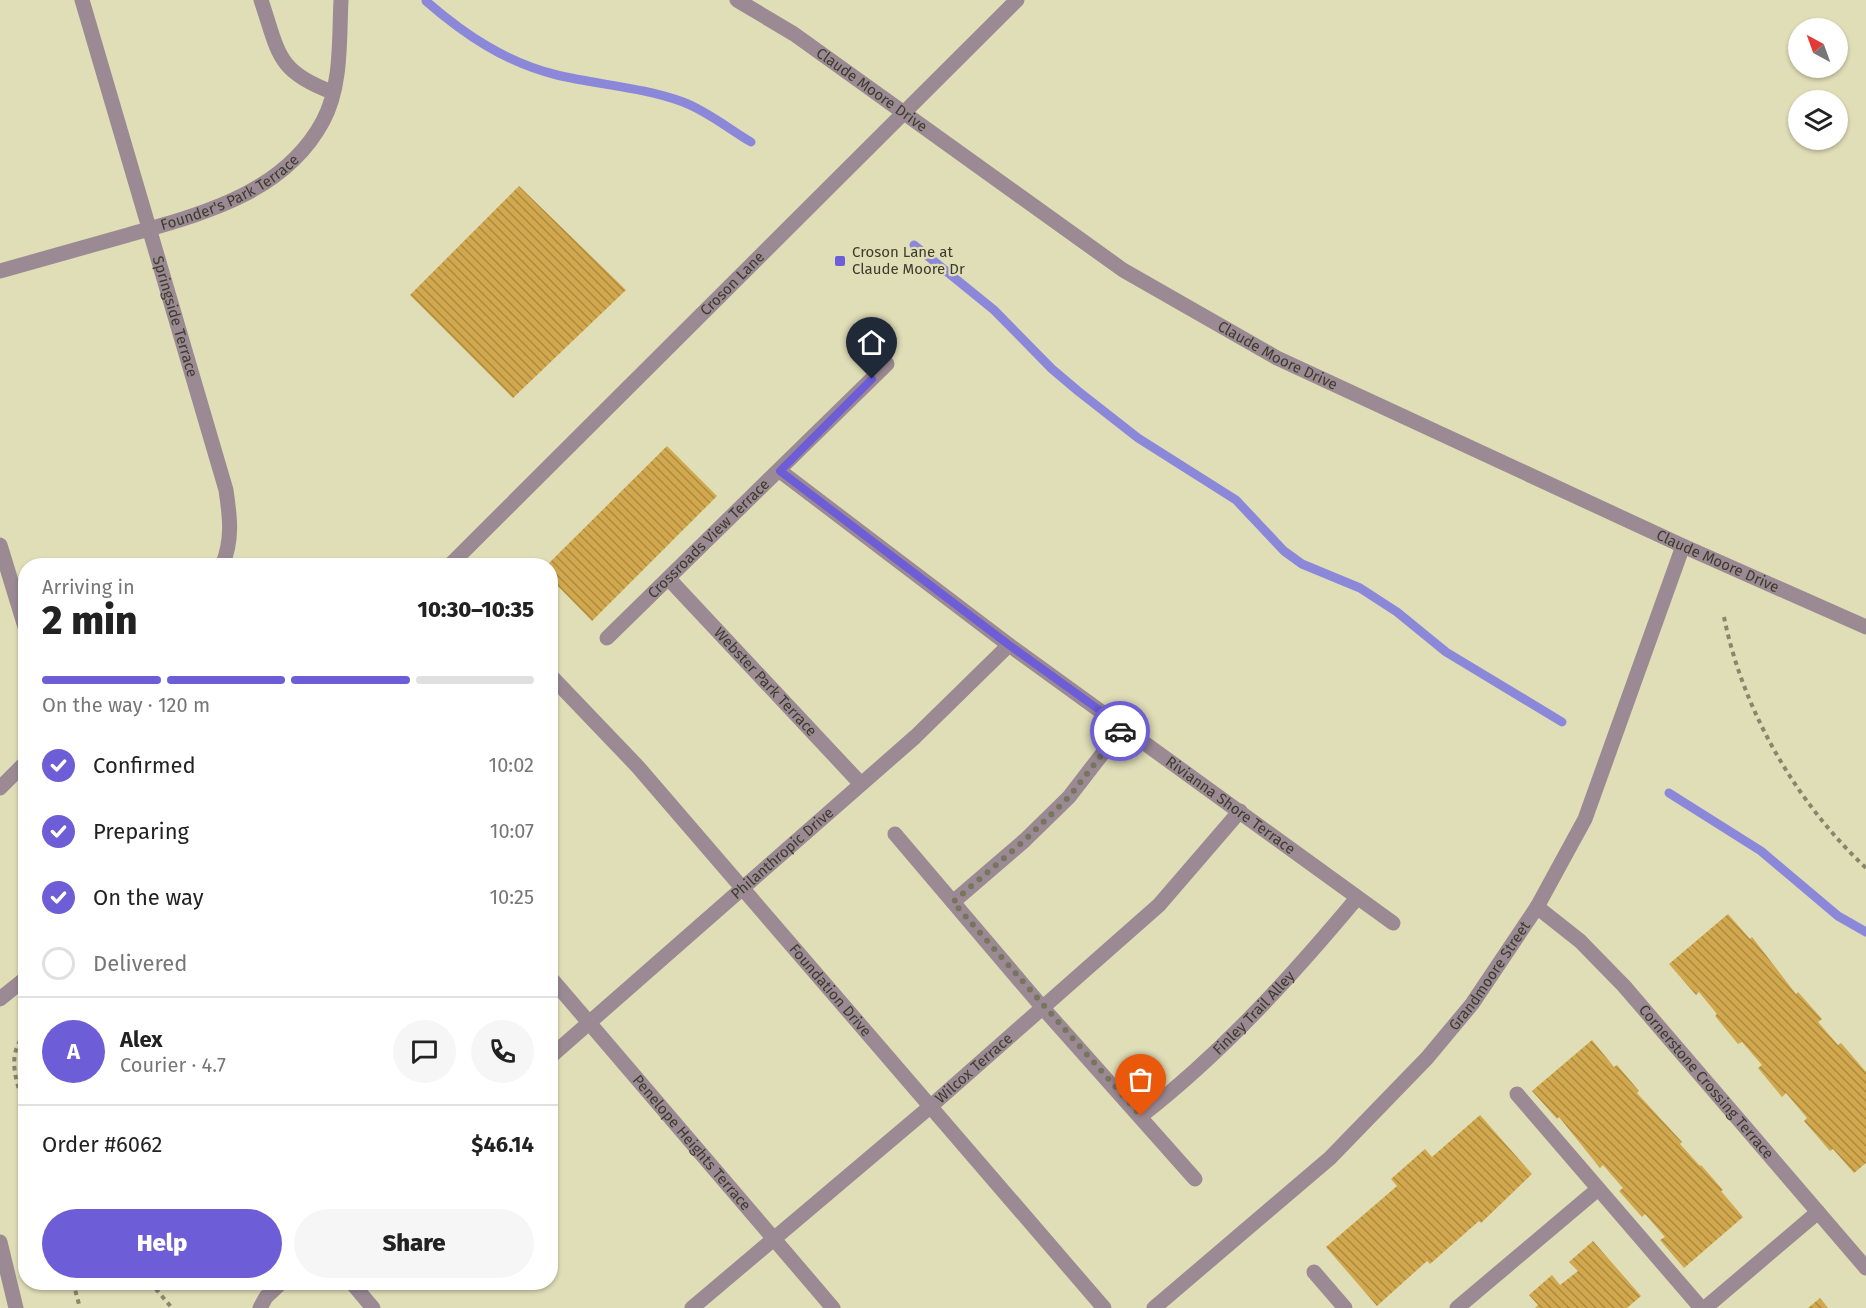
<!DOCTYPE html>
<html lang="en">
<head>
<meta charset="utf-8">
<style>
	:root { --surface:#fff; --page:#f6f6f6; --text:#222; --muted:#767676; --line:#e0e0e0; --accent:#6d5dd7 }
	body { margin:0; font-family:"Fira Sans",sans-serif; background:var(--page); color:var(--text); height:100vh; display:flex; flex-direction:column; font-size:22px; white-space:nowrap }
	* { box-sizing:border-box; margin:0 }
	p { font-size:20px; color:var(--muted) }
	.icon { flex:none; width:33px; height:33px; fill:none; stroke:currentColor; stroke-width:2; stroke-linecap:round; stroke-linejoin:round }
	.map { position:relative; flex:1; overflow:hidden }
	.drawer { position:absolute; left:18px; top:558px; width:540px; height:732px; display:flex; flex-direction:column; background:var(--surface); border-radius:24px; box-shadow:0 2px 4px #0004 }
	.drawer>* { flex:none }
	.needle { width:39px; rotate:319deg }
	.fabs { position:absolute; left:1788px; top:18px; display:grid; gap:12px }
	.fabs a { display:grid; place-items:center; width:60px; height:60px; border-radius:50%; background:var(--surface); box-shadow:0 2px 4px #0004; font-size:30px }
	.pin { position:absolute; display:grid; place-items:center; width:51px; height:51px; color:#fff; margin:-62px -26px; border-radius:50% 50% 50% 0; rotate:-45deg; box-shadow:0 0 6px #0007 }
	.pin .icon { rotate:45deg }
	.courier { position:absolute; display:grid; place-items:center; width:60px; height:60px; margin:-30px; border:4px solid #6d5dd7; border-radius:50%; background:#fff; color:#222; box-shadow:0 2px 8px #0007 }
	.overview em { font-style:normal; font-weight:800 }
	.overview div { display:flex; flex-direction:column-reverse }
	.overview { display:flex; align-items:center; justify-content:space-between; height:102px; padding:0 24px }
	h1 { font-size:39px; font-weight:800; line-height:45px }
	.bar { display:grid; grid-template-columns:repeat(4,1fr); gap:9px 6px; align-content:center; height:72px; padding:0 24px }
	.bar i { height:8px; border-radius:4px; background:var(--line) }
	.bar .current { background:var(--accent) }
	.bar p { grid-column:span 4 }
	.line { display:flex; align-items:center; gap:15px; padding:0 24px; border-top:2px solid var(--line) }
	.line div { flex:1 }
	.round { display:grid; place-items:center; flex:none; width:63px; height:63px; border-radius:32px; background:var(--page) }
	ol { padding:0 24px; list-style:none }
	li { display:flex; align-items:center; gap:18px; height:66px }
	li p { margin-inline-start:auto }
	li .icon { padding:6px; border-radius:50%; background:var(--accent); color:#fff; stroke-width:4 }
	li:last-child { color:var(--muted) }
	li i { width:33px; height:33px; border:3px solid var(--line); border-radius:50% }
	.button { display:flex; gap:12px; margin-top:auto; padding:12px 24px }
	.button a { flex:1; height:69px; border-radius:36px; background:var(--accent); color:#fff; font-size:24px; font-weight:800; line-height:69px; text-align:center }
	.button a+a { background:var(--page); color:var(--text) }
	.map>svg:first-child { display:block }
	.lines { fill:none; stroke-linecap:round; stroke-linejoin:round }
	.stream { stroke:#8c88d9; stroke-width:9 }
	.building { fill:url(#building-back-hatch) }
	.path { stroke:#88876c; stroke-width:4; stroke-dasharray:4.5 4.5; stroke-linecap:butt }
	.minor { stroke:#9b8a93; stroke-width:15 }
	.done { stroke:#76755d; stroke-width:6; stroke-dasharray:0 10.8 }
	.route { stroke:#6d5dd7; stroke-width:8 }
	.poi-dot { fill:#6d5dd7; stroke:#e0deb7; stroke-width:2 }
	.labels { text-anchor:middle; stroke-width:4.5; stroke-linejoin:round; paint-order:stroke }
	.street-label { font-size:15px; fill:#3d3c2c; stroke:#e0deb7 }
	.poi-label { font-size:15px; fill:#3d3c2c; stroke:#e0deb7; text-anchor:start }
</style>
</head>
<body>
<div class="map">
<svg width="1866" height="1308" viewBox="0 0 1866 1308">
	<defs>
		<pattern id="building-back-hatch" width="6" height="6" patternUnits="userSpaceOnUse" patternTransform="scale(1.5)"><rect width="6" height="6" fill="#d1a84d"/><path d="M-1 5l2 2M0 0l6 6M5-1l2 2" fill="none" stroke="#ab8a40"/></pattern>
	</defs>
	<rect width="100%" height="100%" fill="#e0deb7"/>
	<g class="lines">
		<!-- stream -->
		<path class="stream" d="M426,1C465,35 507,63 557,75C599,85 642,87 683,102C707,111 729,129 751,142
			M914,245L994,310L1052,369L1078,391L1138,438L1236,500L1284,551L1302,564L1360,588L1397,612L1446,652L1562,722
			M1669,793L1761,851L1838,916L1866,932"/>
	</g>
	<!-- building -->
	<path class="building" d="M519,186L626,290L513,398L410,295Z
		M667,446L717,496L592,621L550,578V566H546Z
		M1728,914L1750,939L1752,937L1796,994L1798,992L1822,1019L1818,1022L1838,1045L1841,1043L1866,1072V1163L1854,1173L1833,1149L1830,1151L1804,1121L1807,1118L1786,1093L1782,1097L1758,1068L1762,1065L1742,1042L1738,1044L1715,1016L1717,1014L1699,992L1696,995L1669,964Z
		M1592,1040L1614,1067L1617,1065L1639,1091L1637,1093L1682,1142L1680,1144L1700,1166L1701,1165L1723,1190L1721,1191L1743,1217L1684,1268L1660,1240L1665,1237L1645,1214L1642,1217L1619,1191L1623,1188L1603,1165L1600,1168L1559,1117L1557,1119L1532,1091Z
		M1480,1115L1532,1174L1481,1223L1479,1221L1430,1264L1427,1261L1377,1306L1326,1247L1397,1186L1391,1179L1425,1149L1432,1157Z
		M1593,1241L1641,1296L1627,1308H1535L1538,1305L1529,1295L1552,1275L1560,1285L1578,1271L1569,1262Z
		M1820,1298L1828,1308H1808Z"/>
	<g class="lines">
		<!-- path -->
		<path class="path" d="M1724,617C1743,711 1796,802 1866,868
			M26,1033C4,1056 18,1085 26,1111
			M73,1282L80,1308
			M150,1282L172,1308"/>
		<!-- minor -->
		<g class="minor">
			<path id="s1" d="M82,0L226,490C230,517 233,540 222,566"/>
			<path d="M261,0C279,53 276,71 332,92"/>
			<path id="s2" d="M737,0L794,34L1123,270L1277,358L1683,546L1866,627"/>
			<path id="s3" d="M0,271C43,259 85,247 128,235C201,214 284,194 323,121C342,86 339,39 341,0"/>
			<path id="s4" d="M780,471L1009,645L1393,923"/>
			<path d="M0,545L26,630"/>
			<path id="s5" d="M449,566L1017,0"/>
			<path id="s6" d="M669,579L861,784"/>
			<path id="s7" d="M607,638L887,364"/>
			<path id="s8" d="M550,675L638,767L1104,1308"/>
			<path d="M0,788L26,762"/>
			<path d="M895,834L1043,1008L1195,1179"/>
			<path d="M953,902L1025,840L1069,797L1123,727"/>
			<path id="s9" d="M1537,907L1580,941L1624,986L1866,1268"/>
			<path id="s10" d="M550,977L833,1308"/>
			<path d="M0,999L26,978"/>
			<path id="s11" d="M550,1057L915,737L1009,645"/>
			<path d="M1517,1094L1701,1308"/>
			<path id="s12" d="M1141,1116C1222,1053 1291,977 1357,898"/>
			<path d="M0,1242L16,1308"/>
			<path d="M1314,1272L1345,1308"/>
			<path d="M351,1282L373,1308"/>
			<path d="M260,1308L266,1297L282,1282"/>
			<path id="s13" d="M692,1308L931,1106L1159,905L1240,811"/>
			<path id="s14" d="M1154,1308L1330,1158L1427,1058L1472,1004L1537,907L1585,819L1683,546"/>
			<path d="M1457,1308L1598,1189"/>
			<path d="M1705,1308L1818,1212"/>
		</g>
	</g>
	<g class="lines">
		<!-- done -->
		<path class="done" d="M1120,731L1069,797L1025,840L953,902L1141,1116"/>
		<!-- route -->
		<path class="route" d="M872,379L780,471L1009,645L1123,727L1120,731"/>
	</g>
	<!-- markers -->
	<rect class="poi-dot" x="834" y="255" width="12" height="12" rx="3"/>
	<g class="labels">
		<!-- street labels -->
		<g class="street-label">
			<text dy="5" stroke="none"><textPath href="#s2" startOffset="162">Claude Moore Drive</textPath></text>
			<text dy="5" stroke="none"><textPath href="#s3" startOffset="244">Founder's Park Terrace</textPath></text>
			<text dy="5" stroke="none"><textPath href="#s5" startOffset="400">Croson Lane</textPath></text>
			<text dy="5" stroke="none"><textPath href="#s1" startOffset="330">Springside Terrace</textPath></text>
			<text dy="5" stroke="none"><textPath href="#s2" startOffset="648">Claude Moore Drive</textPath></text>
			<text dy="5" stroke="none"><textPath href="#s7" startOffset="142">Crossroads View Terrace</textPath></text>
			<text dy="5" stroke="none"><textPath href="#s2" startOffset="1134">Claude Moore Drive</textPath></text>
			<text dy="5" stroke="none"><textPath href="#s6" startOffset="141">Webster Park Terrace</textPath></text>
			<text dy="5" stroke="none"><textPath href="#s4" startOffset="561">Rivianna Shore Terrace</textPath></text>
			<text dy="5" stroke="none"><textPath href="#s11" startOffset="309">Philanthropic Drive</textPath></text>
			<text dy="5" stroke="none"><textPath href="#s14" startOffset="474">Grandmoore Street</textPath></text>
			<text dy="5" stroke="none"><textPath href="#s8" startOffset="422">Foundation Drive</textPath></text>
			<text dy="5" stroke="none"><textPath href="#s12" startOffset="153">Finley Trail Alley</textPath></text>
			<text dy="5" stroke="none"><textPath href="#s13" startOffset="370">Wilcox Terrace</textPath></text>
			<text dy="5" stroke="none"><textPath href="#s9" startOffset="244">Cornerstone Crossing Terrace</textPath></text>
			<text dy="5" stroke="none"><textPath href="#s10" startOffset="218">Penelope Heights Terrace</textPath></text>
		</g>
		<!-- poi labels -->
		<g class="poi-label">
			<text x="852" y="257">Croson Lane at<tspan x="852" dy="17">Claude Moore Dr</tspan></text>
		</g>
	</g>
</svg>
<div class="fabs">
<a><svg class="needle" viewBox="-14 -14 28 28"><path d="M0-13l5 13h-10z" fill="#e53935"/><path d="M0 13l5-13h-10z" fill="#767676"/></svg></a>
<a><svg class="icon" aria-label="layers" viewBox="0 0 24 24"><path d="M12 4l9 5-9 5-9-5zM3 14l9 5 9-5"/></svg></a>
</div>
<div class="pin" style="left:1141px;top:1116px;background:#ea580c"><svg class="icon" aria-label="bag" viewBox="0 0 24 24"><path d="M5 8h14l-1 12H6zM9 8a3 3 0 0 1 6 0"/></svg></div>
<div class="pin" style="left:872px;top:379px;background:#1f2937"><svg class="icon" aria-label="home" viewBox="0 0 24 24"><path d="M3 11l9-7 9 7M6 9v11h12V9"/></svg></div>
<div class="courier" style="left:1120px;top:731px"><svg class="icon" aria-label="car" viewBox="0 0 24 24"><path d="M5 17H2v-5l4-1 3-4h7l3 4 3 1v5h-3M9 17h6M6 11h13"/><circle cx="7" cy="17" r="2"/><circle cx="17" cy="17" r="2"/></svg></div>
<section class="drawer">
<div class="overview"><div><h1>2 min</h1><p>Arriving in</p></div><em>10:30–10:35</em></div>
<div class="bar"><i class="current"></i><i class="current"></i><i class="current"></i><i></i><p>On the way · 120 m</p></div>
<ol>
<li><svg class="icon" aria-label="check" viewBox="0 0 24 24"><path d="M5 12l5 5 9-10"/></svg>Confirmed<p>10:02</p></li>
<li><svg class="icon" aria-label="check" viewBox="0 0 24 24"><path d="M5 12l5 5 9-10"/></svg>Preparing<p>10:07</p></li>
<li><svg class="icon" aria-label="check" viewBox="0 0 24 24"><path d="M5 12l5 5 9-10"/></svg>On the way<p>10:25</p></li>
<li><i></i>Delivered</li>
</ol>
<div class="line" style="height:108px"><b class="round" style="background:var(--accent);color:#fff">A</b><div><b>Alex</b><p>Courier · 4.7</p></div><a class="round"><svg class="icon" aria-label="chat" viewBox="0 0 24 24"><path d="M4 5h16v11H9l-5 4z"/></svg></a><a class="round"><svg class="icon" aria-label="phone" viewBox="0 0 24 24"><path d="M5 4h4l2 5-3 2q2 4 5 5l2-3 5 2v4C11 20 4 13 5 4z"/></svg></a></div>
<div class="line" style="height:78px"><div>Order #6062</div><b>$46.14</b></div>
<div class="button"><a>Help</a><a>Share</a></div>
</section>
</div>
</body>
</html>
